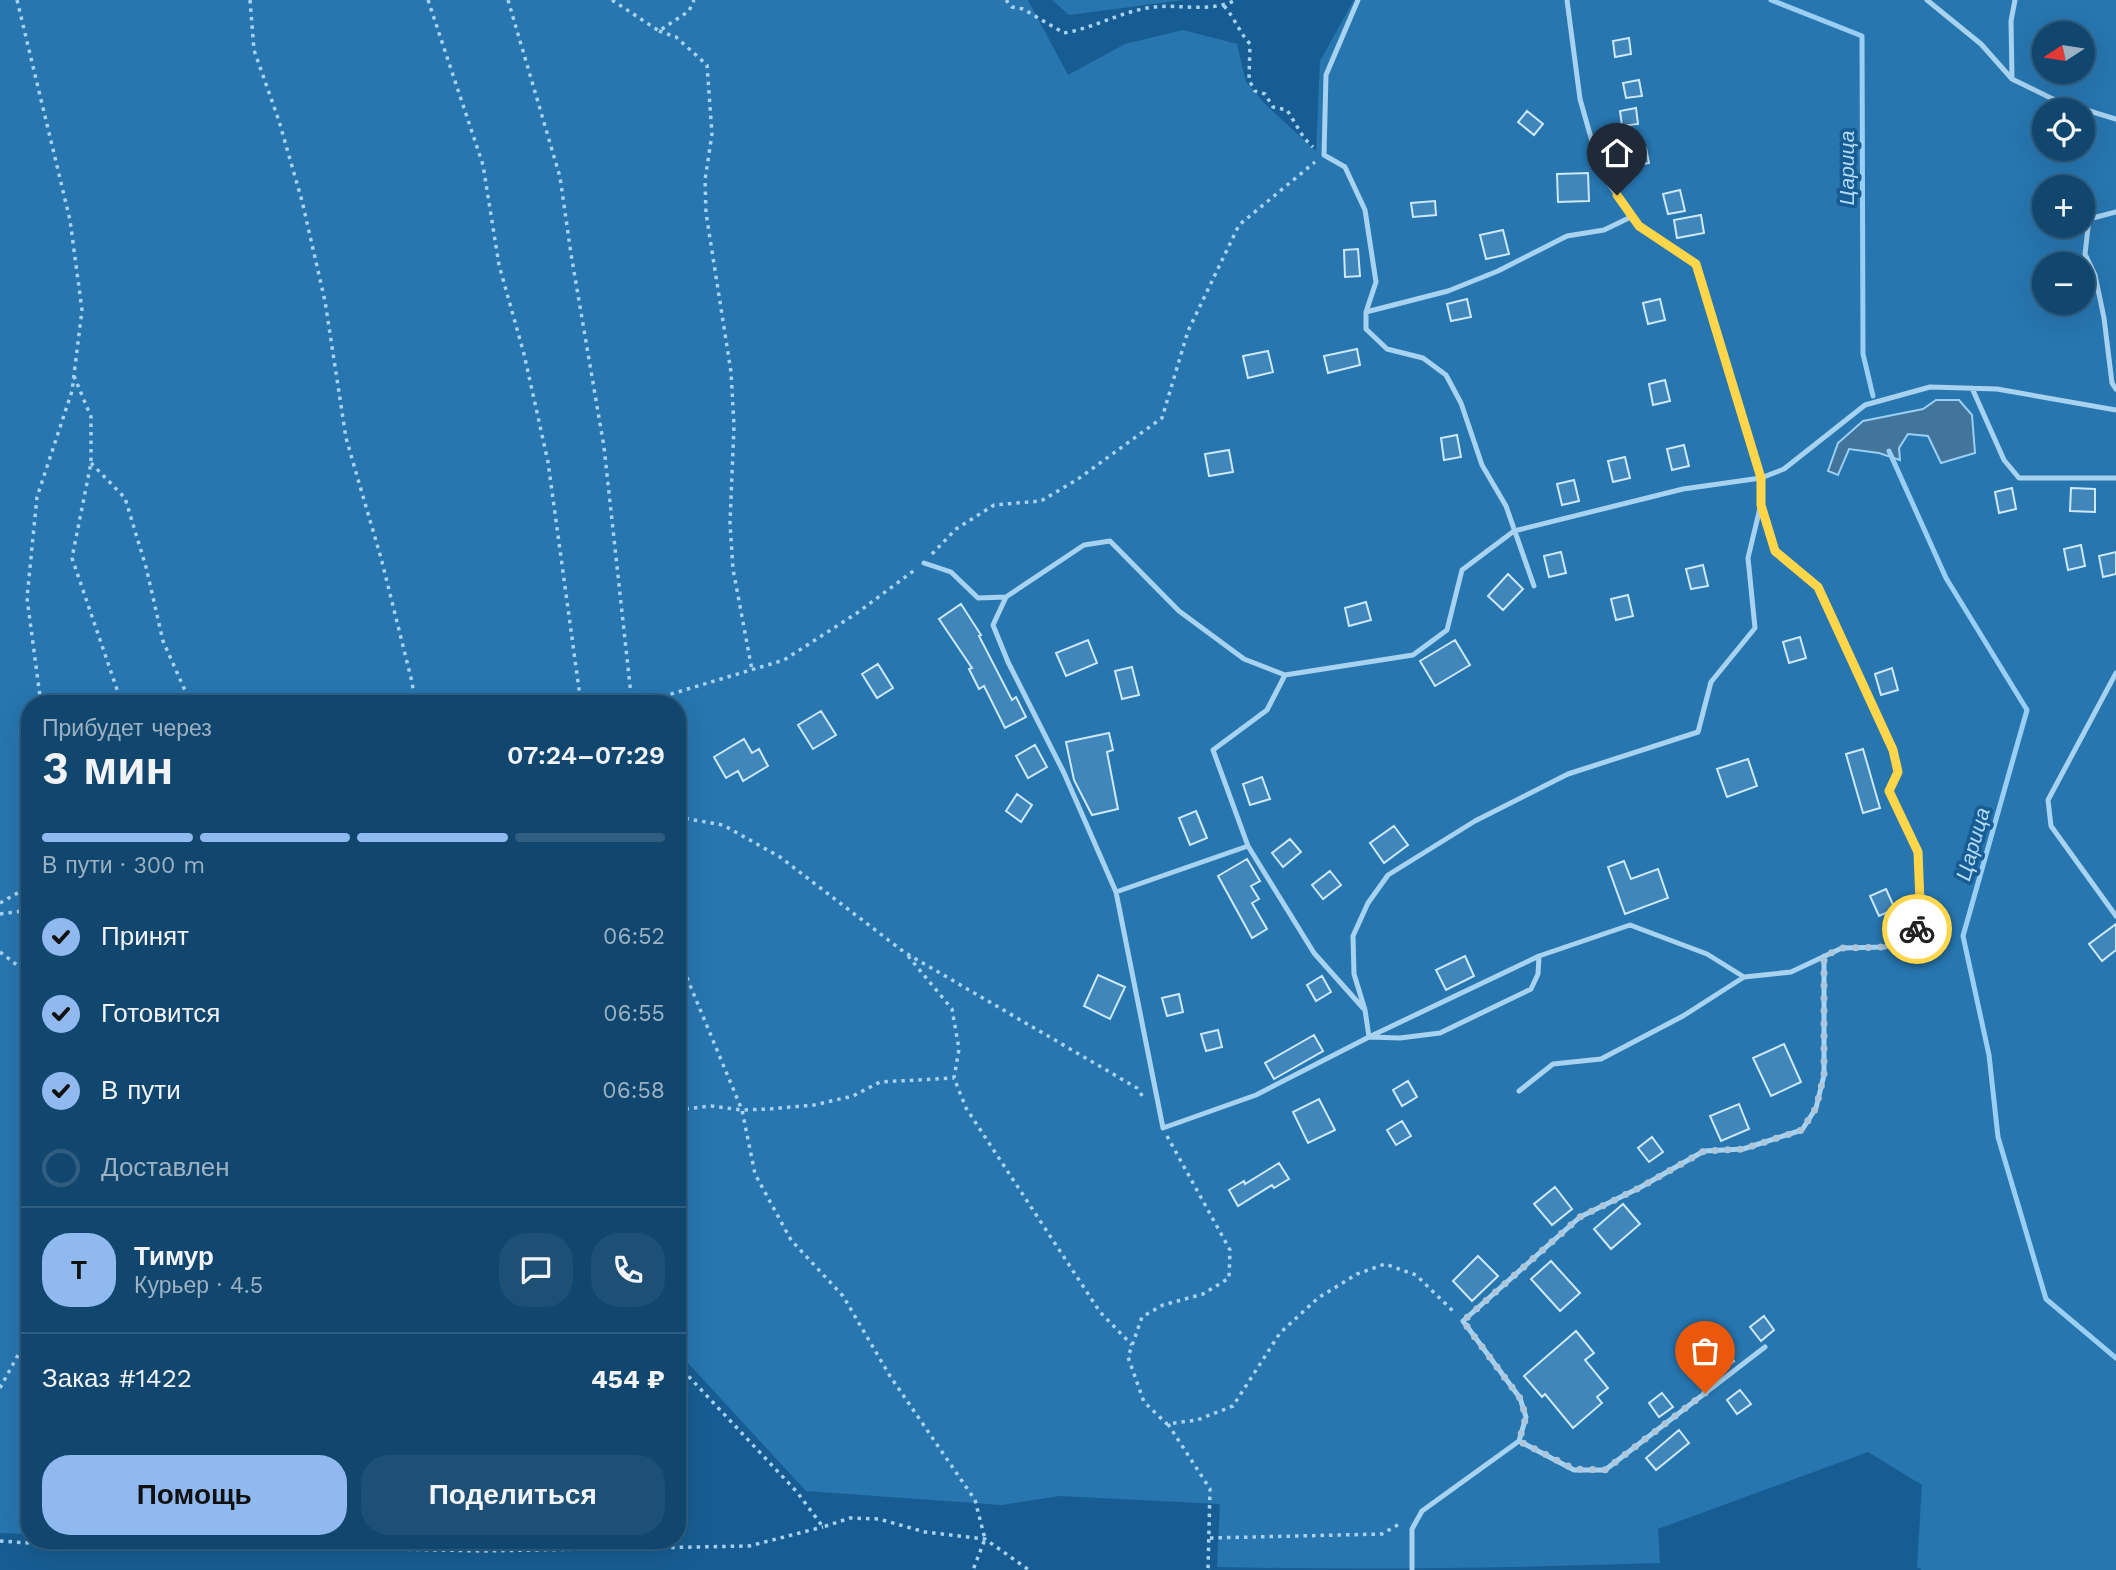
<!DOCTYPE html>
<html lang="ru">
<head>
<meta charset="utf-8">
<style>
	:root { --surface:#11466e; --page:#1e5076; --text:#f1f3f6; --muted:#9cb1c2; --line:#305e81; --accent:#90b9f0 }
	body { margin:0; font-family:"Work Sans",sans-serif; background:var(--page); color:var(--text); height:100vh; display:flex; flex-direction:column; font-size:26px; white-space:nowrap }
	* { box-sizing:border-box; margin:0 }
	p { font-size:23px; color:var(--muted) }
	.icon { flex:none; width:38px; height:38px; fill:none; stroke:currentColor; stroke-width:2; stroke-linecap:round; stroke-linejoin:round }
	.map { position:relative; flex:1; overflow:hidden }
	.panel { position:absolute; left:21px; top:695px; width:665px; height:854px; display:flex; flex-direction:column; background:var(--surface); border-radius:28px; box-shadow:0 7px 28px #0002,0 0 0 2px var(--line) }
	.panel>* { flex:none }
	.needle { width:46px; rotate:258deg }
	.buttons { position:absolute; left:2032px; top:21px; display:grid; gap:14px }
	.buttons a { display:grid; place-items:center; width:63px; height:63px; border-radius:50%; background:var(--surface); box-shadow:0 7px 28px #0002,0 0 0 2px var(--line); font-size:35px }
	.pin { position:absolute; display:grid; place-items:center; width:60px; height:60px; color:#fff; margin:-72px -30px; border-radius:50% 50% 50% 0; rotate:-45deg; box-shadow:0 0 7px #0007 }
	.pin .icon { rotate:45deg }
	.courier { position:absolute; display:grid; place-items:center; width:70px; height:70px; margin:-35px; border:5px solid #ffd54a; border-radius:50%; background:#fff; color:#222; box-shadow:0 2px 9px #0007 }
	.headline em { font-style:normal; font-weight:600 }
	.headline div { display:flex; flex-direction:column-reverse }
	.headline { display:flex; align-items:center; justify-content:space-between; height:119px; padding:0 21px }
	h1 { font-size:46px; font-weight:600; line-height:52px }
	.bar { display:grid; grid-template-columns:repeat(4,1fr); gap:10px 7px; align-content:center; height:84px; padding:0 21px }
	.bar i { height:9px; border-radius:5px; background:var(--line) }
	.bar .active { background:var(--accent) }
	.bar p { grid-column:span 4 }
	.line { display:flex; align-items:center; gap:18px; padding:0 21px; border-top:2px solid var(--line) }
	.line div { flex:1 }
	.round { display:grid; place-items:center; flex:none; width:74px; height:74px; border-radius:28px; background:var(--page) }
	ol { padding:0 21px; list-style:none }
	li { display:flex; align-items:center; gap:21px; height:77px }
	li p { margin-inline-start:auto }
	li .icon { padding:7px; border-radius:50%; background:var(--accent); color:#111; stroke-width:4 }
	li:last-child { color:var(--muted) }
	li i { width:38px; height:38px; border:4px solid var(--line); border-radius:50% }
	.action { display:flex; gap:14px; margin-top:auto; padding:14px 21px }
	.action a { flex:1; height:80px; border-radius:28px; background:var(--accent); color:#111; font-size:28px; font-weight:600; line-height:80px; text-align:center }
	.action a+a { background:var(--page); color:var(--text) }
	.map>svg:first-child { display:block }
	.green { fill:#2776b0; fill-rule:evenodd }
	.water { fill:#43759b; stroke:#9acff3; stroke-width:2 }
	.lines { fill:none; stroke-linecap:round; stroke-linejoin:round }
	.stream { stroke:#9acff3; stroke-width:5 }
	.building { fill:#4086bb; stroke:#cee8fb; stroke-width:2 }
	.path { stroke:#a7d2f0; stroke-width:3.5; stroke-dasharray:3.5 5; stroke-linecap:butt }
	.service { stroke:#a7d2f0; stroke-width:5 }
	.done { stroke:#aec6d9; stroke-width:7; stroke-dasharray:0 12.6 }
	.route { stroke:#ffd54a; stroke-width:9 }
	.labels { text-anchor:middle; stroke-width:7; stroke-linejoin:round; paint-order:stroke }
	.water-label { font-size:21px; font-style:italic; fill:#b3dbf7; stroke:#175d93 }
</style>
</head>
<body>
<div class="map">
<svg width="2116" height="1570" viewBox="0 0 2116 1570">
	<rect width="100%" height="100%" fill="#175d93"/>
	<!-- green -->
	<path class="green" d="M0,0H1028L1068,75L1125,44L1183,30L1237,44L1246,82L1267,106L1316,151L1320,61L1354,0H2116V1570H1922L1917,1567L1922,1485L1868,1452L1658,1529L1660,1563C1512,1568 1365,1570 1217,1567L1220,1504L1059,1496L1002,1505L806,1491L677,1351V704H30V1534L0,1533ZM2044,33H2082V72H2044ZM2044,110H2082V149H2044ZM2044,187H2082V226H2044ZM2044,264H2082V303H2044Z
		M1052,0H1184L1069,15Z"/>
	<!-- water -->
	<path class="water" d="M1936,400H1959L1972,415L1975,453L1941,463L1928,436L1908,434L1899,448L1900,460L1879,453L1849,449L1838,475L1828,471L1838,443L1863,421L1923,409Z"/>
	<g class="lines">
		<!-- stream -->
		<path class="stream" d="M1771,0L1862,36L1863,354L1873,396
			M1889,451L1946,578L2027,710L1963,936L1989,1055L1998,1137L2046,1299L2116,1358"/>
	</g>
	<!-- building -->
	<path class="building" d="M1629,38L1631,54L1615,57L1613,41Z
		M1639,80L1642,96L1626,98L1623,83Z
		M1636,108L1638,124L1622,126L1620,111Z
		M1527,111L1543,124L1534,135L1518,122Z
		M1646,148L1649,163L1633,166L1630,150Z
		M1588,173L1589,201L1558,202L1557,174Z
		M1680,190L1685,211L1668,214L1663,194Z
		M1435,201L1436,215L1413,217L1411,203Z
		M1701,215L1704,233L1677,238L1674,220Z
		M1503,230L1509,254L1486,259L1480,235Z
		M1358,249L1360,276L1345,277L1344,250Z
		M1467,299L1471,317L1451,321L1447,304Z
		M1660,299L1665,320L1648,324L1643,303Z
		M1357,349L1360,365L1328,373L1324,356Z
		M1268,351L1273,372L1248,378L1243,356Z
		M1665,380L1670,401L1653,405L1649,384Z
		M1457,435L1461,457L1444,460L1441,438Z
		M1684,445L1689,466L1672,470L1667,449Z
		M1229,450L1233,472L1209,476L1205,454Z
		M1625,457L1630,478L1613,482L1608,461Z
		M1574,480L1579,501L1562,505L1557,484Z
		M2012,488L2016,509L1999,513L1995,492Z
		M2071,488L2095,489V512L2070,511Z
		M2081,545L2085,566L2068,570L2064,549Z
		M1561,552L1566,573L1549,577L1544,556Z
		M2116,552V574L2103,577L2099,556Z
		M1703,565L1708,586L1691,589L1686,569Z
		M1508,574L1523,589L1503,610L1488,596Z
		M1628,595L1633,616L1616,620L1611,599Z
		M1366,602L1371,620L1349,626L1345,608Z
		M961,604L981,635L979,636L1012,700L1016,697L1026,717L1005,728L984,686L979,689L969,669L972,668L939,619Z
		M1800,637L1806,658L1789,663L1783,642Z
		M1088,640L1097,663L1066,676L1056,653Z
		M1455,640L1470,665L1435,686L1420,661Z
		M878,664L893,688L877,698L862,674Z
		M1132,667L1139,695L1122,699L1115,671Z
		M1892,668L1898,690L1881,695L1875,674Z
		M821,711L836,735L813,749L798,725Z
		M1109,733L1113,750L1107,752L1118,809L1092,815L1074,780L1066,742Z
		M744,739L752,753L759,749L768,766L743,781L738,771L726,778L714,757Z
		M1035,745L1047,767L1028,778L1016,756Z
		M1863,749L1880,808L1863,813L1846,754Z
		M1748,759L1757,786L1727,797L1717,769Z
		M1262,777L1270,799L1250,805L1243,784Z
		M1017,794L1032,805L1021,822L1006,811Z
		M1196,811L1207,838L1190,845L1179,818Z
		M1394,826L1408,845L1384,863L1370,843Z
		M1290,839L1301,852L1283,867L1272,853Z
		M1247,859L1260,881L1251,886L1259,899L1252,903L1267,929L1252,938L1218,876Z
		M1624,861L1631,879L1658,869L1668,898L1625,914L1608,867Z
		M1330,871L1341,885L1323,899L1312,885Z
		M1886,889L1895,909L1879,916L1870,896Z
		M2116,924V950L2102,961L2089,944Z
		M1465,956L1474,976L1446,990L1436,970Z
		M1098,975L1125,987L1110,1019L1084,1006Z
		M1322,976L1331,992L1316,1001L1307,985Z
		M1179,994L1183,1012L1167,1016L1162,998Z
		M1218,1030L1222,1047L1206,1051L1201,1034Z
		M1314,1035L1323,1051L1274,1079L1265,1063Z
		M1784,1044L1801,1082L1771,1096L1753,1058Z
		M1408,1081L1417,1097L1402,1106L1393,1090Z
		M1319,1099L1335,1130L1308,1143L1293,1112Z
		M1739,1104L1749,1129L1721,1141L1710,1116Z
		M1402,1121L1411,1136L1396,1145L1387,1130Z
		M1652,1137L1663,1152L1649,1162L1638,1148Z
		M1279,1163L1289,1179L1274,1188L1272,1185L1238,1206L1229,1190L1244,1181L1245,1184Z
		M1555,1187L1572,1209L1552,1225L1534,1204Z
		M1623,1204L1640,1224L1611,1249L1594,1229Z
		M1478,1256L1498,1276L1472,1301L1453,1281Z
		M1551,1261L1580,1293L1560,1311L1531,1279Z
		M1764,1316L1774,1330L1761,1341L1750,1327Z
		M1576,1331L1594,1353L1585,1360L1608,1388L1597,1397L1602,1403L1573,1428L1545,1394L1542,1397L1524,1376Z
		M1724,1347L1734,1361L1721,1372L1710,1358Z
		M1740,1390L1751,1404L1737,1414L1727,1400Z
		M1662,1393L1673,1407L1659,1417L1649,1403Z
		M1679,1430L1689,1443L1656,1470L1646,1458Z"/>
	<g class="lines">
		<!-- path -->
		<path class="path" d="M17,0L70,220L82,310L72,391L37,497L27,598L41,704
			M250,0L254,50L279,121L302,201L325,301L346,438L381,558L412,682L415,704
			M428,0L483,165L499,265L524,354L548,462L581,704
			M508,0L560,177L571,254L604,447L632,704
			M612,0L659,31L689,11L694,0
			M1006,0L1012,7L1023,9L1064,33C1095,28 1121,11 1154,7C1181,4 1210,13 1236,0
			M1224,6C1235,18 1239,32 1250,44L1249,80L1255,91L1265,94L1273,107L1287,110L1304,138L1313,147
			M659,31L676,37L707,65L712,134L705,180L706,213L731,372L734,426L730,523L733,569L752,670
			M74,376L91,417V463L72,558L122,704
			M91,463L125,498L146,567L163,641L191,704
			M932,554L956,529L994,505L1041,501L1078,479L1162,418L1188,331L1239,225L1315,162
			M638,704L784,660L857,613L916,569
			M677,817L723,825L780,857L904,952L1137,1088L1145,1100
			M0,903L30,886
			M0,914L30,910
			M0,952L30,975
			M677,954L742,1110L755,1174L791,1240L843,1296L890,1376L975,1500L985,1539L973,1570
			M908,956L952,1009L959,1049L954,1078L966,1108L1100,1312L1132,1345
			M677,1110L711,1106L742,1110L769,1109L814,1105L853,1096L880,1082L954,1078
			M1167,1136L1230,1250L1229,1278L1203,1294L1163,1305L1142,1317L1128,1357L1144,1402L1167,1424L1197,1420L1233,1406L1280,1333L1318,1298L1357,1274L1385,1264L1416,1275L1456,1314
			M677,1364L797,1492L823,1527L850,1518L879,1519L925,1532L985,1539L1029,1570
			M0,1388L30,1333
			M1168,1424L1210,1489L1208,1570
			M1210,1538L1382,1534L1401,1523
			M0,1541L103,1548L255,1546L483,1551L749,1546L823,1527"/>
		<!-- service -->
		<path class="service" d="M1358,0L1326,75L1324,155L1345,167L1365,210L1376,282L1366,312V329L1387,349L1423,358L1446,375L1461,403L1482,465L1506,506L1534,586
			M1567,0L1580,99L1601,173L1639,226L1696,264L1761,478L1784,469L1865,405L1930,387L1997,389L2116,410
			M1927,0L1981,44L2012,79L2057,101L2116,119
			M2012,79L2011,21L2015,0
			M2116,212L2089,219L2085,254L2095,275L2104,318L2112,383L2116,389
			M1366,312L1448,291L1498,271L1567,236L1604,230L1633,216
			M1972,388L2004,460L2019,478H2116
			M924,563L951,572L978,598L1006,597
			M2116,673L2048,800L2051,826L2116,916
			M1285,675L1267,710L1213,750L1248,846L1314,953L1363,1008
			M1116,892L1248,846
			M1539,956L1538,974L1531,989L1440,1033L1400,1038L1369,1037L1365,1010L1354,974L1353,936L1368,903L1388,875L1475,821L1568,774L1698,732L1711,682L1755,628L1748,558L1760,508
			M1519,1091L1553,1064L1601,1059L1683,1016L1744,977L1791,972L1842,948L1885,947L1921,927L1918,852L1889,791L1898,772L1893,750L1818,587L1775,551L1761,505V478L1683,489L1514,531L1462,570L1447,630L1413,655L1285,675L1244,659L1179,611L1110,541L1084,545L1006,597L993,625L1008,662L1064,773L1116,892L1163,1128L1256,1095L1369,1037L1539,956L1630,925L1707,954L1744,977
			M1765,1347L1605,1470H1574L1519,1441L1526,1417L1520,1398L1463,1321L1580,1217L1639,1188L1704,1151L1743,1149L1802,1130L1816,1108L1824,1075V956
			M1412,1570V1529L1422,1511L1519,1441"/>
	</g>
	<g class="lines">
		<!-- done -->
		<path class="done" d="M1705,1393L1605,1470L1574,1469L1519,1441L1526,1417L1520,1398L1463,1321L1580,1217L1639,1188L1704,1151L1743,1149L1802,1130L1816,1108L1824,1075V956L1842,948L1885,947L1917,929"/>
		<!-- route -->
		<path class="route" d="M1617,195L1639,226L1696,264L1761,478V505L1775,551L1818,587L1893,750L1898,772L1889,791L1918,852L1921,927L1917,929"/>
	</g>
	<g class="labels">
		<!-- water labels -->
		<g class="water-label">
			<text transform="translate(1847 168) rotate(-90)" y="7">Царица</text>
			<text transform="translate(1973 844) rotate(-74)" y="7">Царица</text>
		</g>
	</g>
</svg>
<div class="buttons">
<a><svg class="needle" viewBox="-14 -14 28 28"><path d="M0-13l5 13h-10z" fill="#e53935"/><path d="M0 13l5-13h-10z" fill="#9cb1c2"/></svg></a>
<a><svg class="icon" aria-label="locate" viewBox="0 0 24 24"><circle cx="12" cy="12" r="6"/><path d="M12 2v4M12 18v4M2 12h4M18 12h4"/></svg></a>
<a>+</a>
<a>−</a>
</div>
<div class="pin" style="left:1705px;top:1393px;background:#ea580c"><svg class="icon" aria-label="bag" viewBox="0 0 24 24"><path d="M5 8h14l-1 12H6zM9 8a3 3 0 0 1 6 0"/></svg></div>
<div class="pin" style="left:1617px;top:195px;background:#1f2937"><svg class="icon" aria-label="home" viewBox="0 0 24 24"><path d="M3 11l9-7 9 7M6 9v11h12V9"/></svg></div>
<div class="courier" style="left:1917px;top:929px"><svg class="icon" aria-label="bike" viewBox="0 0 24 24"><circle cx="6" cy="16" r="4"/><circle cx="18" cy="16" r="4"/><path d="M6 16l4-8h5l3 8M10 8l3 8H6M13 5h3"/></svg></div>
<section class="panel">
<div class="headline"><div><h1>3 мин</h1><p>Прибудет через</p></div><em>07:24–07:29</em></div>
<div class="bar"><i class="active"></i><i class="active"></i><i class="active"></i><i></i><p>В пути · 300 m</p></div>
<ol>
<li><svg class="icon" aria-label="check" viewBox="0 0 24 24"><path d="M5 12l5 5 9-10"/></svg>Принят<p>06:52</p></li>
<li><svg class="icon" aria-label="check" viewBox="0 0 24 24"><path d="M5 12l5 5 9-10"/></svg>Готовится<p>06:55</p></li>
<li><svg class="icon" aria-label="check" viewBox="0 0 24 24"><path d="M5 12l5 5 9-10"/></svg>В пути<p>06:58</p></li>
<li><i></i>Доставлен</li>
</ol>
<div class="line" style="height:126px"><b class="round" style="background:var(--accent);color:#111">Т</b><div><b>Тимур</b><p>Курьер · 4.5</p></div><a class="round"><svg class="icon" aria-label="chat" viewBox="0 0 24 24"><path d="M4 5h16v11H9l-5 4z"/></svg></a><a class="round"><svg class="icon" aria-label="phone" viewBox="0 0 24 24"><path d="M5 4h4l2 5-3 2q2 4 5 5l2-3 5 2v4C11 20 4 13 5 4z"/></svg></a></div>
<div class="line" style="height:91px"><div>Заказ #1422</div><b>454 ₽</b></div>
<div class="action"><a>Помощь</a><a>Поделиться</a></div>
</section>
</div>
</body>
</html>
